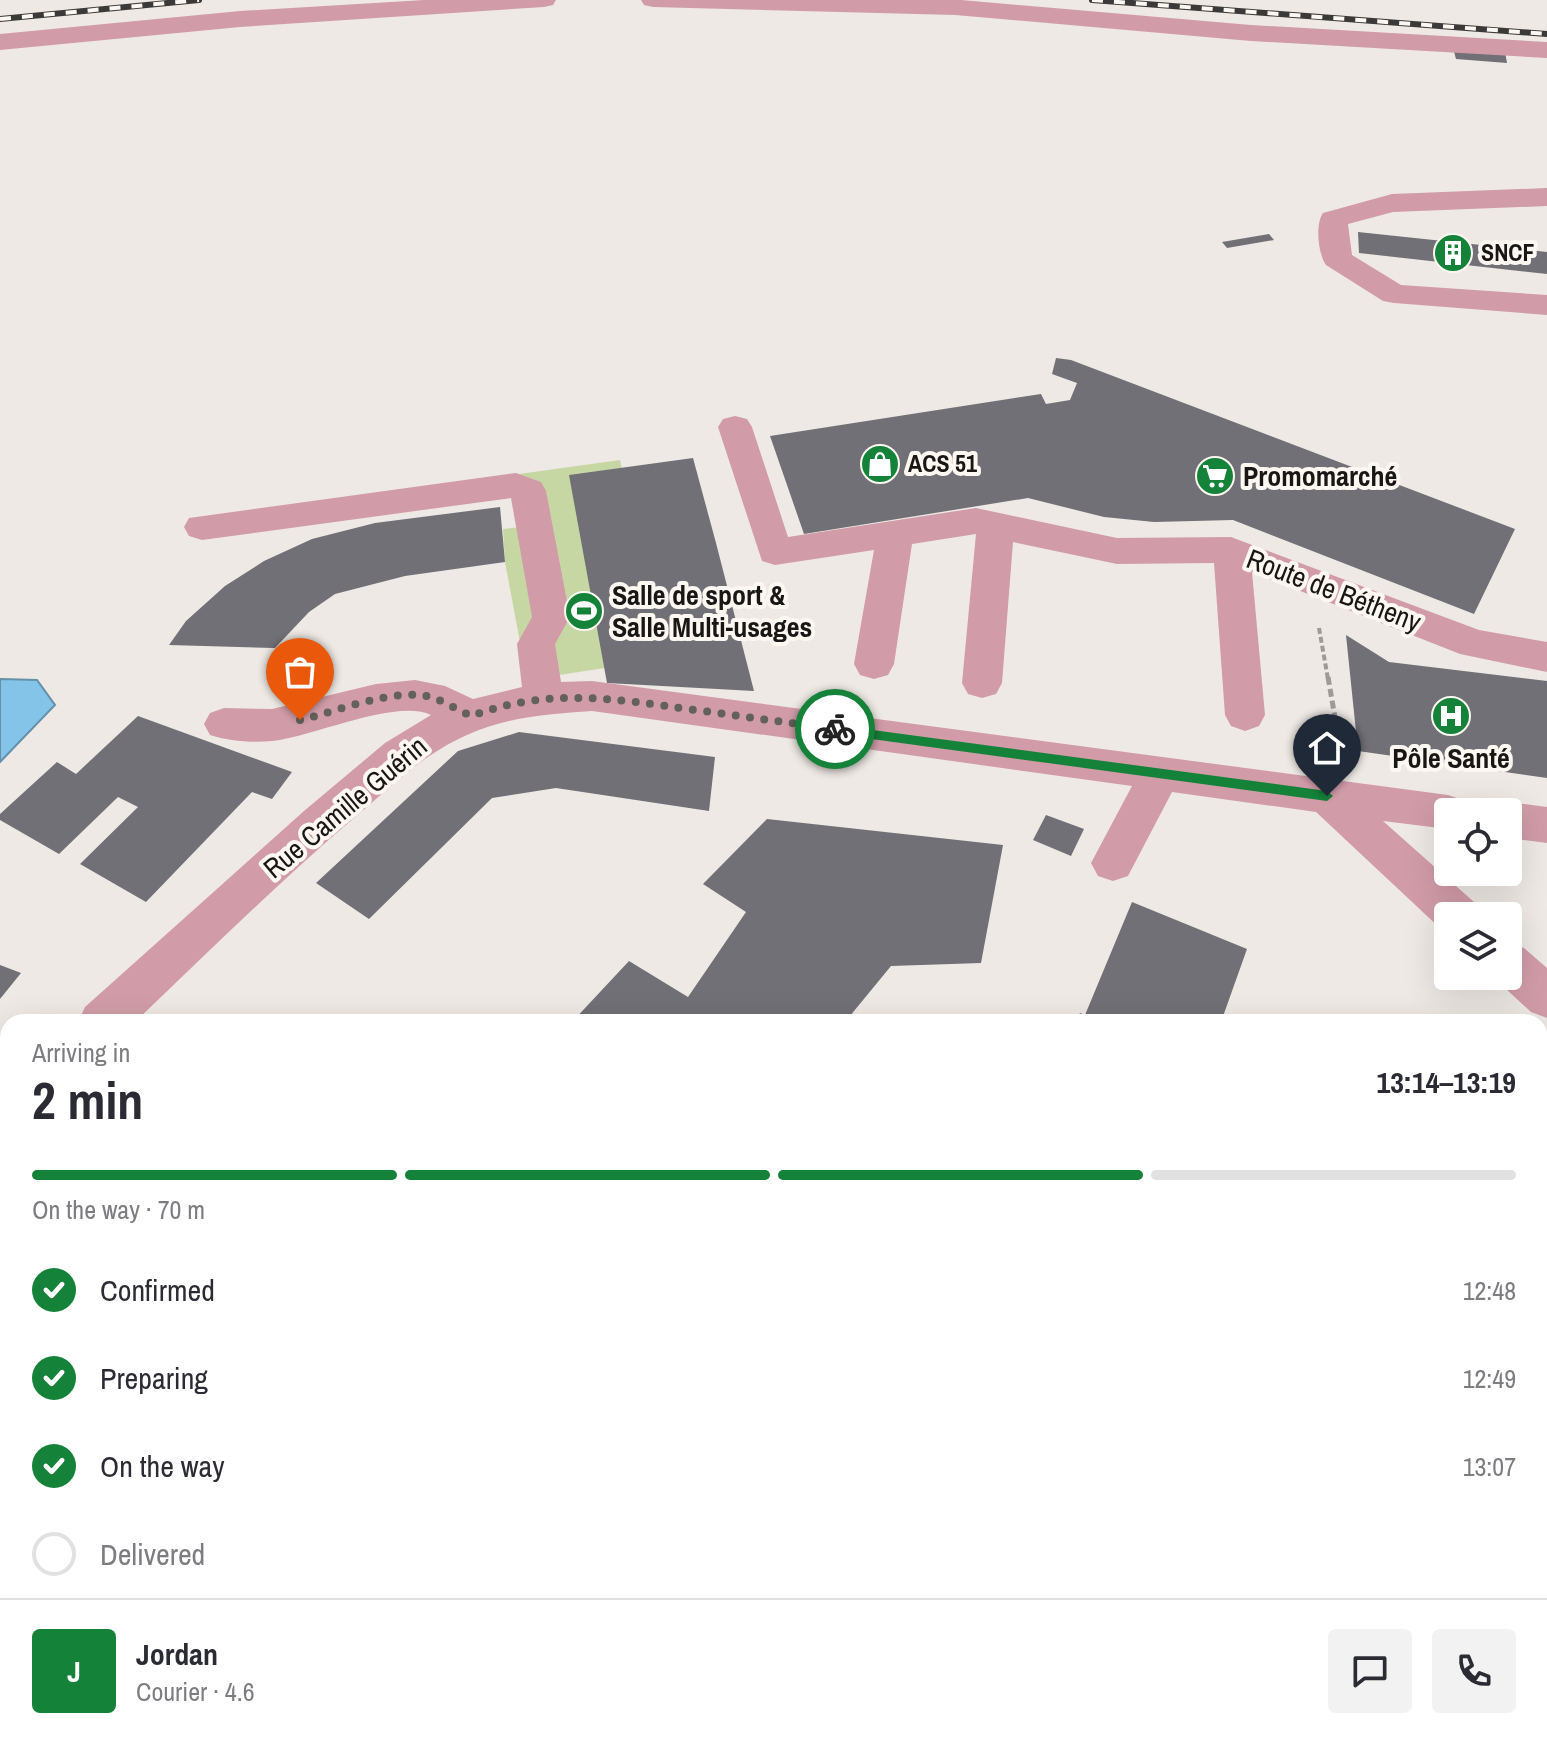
<!DOCTYPE html>
<html lang="en">
<head>
<meta charset="utf-8">
<style>
	:root { --surface:#fff; --page:#f2f2f3; --text:#2b2b33; --muted:#7c7c81; --line:#e1e1e2; --accent:#148238 }
	body { margin:0; font-family:"Archivo Narrow",sans-serif; background:var(--page); color:var(--text); height:100vh; display:flex; flex-direction:column; font-size:30px; white-space:nowrap }
	* { box-sizing:border-box; margin:0 }
	p { font-size:26px; color:var(--muted) }
	.icon { flex:none; width:44px; height:44px; fill:none; stroke:currentColor; stroke-width:2; stroke-linecap:round; stroke-linejoin:round }
	.map { position:relative; flex:1; overflow:hidden }
	.details { position:absolute; left:0px; top:1014px; width:1548px; height:744px; display:flex; flex-direction:column; background:var(--surface); border-radius:24px 24px 0 0; box-shadow:0 8px 32px #0002 }
	.details>* { flex:none }
	.tools { position:absolute; left:1434px; top:798px; display:grid; gap:16px }
	.tools a { display:grid; place-items:center; width:88px; height:88px; border-radius:8px; background:var(--surface); box-shadow:0 8px 32px #0002; font-size:40px }
	.pin { position:absolute; display:grid; place-items:center; width:68px; height:68px; color:#fff; margin:-82px -34px; border-radius:50% 50% 50% 0; rotate:-45deg; box-shadow:0 0 8px #0007 }
	.pin .icon { rotate:45deg }
	.courier { position:absolute; display:grid; place-items:center; width:80px; height:80px; margin:-40px; border:6px solid #148238; border-radius:50%; background:#fff; color:#222; box-shadow:0 2px 10px #0007 }
	.head em { font-style:normal; font-weight:800 }
	.head div { display:flex; flex-direction:column-reverse }
	.head { display:flex; align-items:center; justify-content:space-between; height:136px; padding:0 32px }
	h1 { font-size:52px; font-weight:800; line-height:60px }
	.bar { display:grid; grid-template-columns:repeat(4,1fr); gap:12px 8px; align-content:center; height:96px; padding:0 32px }
	.bar i { height:10px; border-radius:6px; background:var(--line) }
	.bar .current { background:var(--accent) }
	.bar p { grid-column:span 4 }
	.line { display:flex; align-items:center; gap:20px; padding:0 32px; border-top:2px solid var(--line) }
	.line div { flex:1 }
	.round { display:grid; place-items:center; flex:none; width:84px; height:84px; border-radius:8px; background:var(--page) }
	ol { padding:0 32px; list-style:none }
	li { display:flex; align-items:center; gap:24px; height:88px }
	li p { margin-inline-start:auto }
	li .icon { padding:8px; border-radius:50%; background:var(--accent); color:#fff; stroke-width:4 }
	li:last-child { color:var(--muted) }
	li i { width:44px; height:44px; border:4px solid var(--line); border-radius:50% }
	.map>svg:first-child { display:block }
	.green { fill:#c7d7a4 }
	.water { fill:#85c4e9; stroke:#6490a9; stroke-width:2 }
	.building { fill:#717076 }
	.lines { fill:none; stroke-linecap:round; stroke-linejoin:round }
	.path-far2 { stroke:#9e9a97; stroke-width:4; stroke-dasharray:6 3; stroke-linecap:butt }
	.path-far1 { stroke:#9e9a97; stroke-width:5; stroke-dasharray:8 4; stroke-linecap:butt }
	.path { stroke:#9e9a97; stroke-width:6; stroke-dasharray:10 5; stroke-linecap:butt }
	.minor { fill:#d19ca8; fill-rule:evenodd }
	.rail-casing { stroke:#3c3a38; stroke-width:6 }
	.rail { stroke:#fcf7f1; stroke-width:4; stroke-dasharray:11; stroke-linecap:butt }
	.route { fill:#148238 }
	.done { stroke:#63605d; stroke-width:8; stroke-dasharray:0 14.4 }
	.labels { text-anchor:middle; stroke-width:8; stroke-linejoin:round; paint-order:stroke }
	.far-poi-label { font-size:24px; font-weight:bold; fill:#181715; stroke:#fcf7f1; text-anchor:start }
	.poi-label { font-size:28px; font-weight:bold; fill:#181715; stroke:#fcf7f1; text-anchor:start }
	.street-label { font-size:28px; fill:#181715; stroke:#fcf7f1 }
</style>
</head>
<body>
<div class="map">
<svg width="1547" height="1758" viewBox="0 0 1547 1758">
	<rect width="100%" height="100%" fill="#eee9e4"/>
	<!-- green -->
	<path class="green" d="M620,460L663,659L527,680L505,562L503,529L528,526L519,474Z
		M594,1750H1270L1265,1758H601Z"/>
	<!-- water -->
	<path class="water" d="M0,679L37,680L55,705L0,762Z"/>
	<!-- building -->
	<path class="building" d="M1453,48L1505,52L1507,63L1456,59Z
		M1358,232L1547,252V274L1359,253Z
		M1269,234L1274,240L1227,248L1222,242Z
		M1056,358L1071,360L1515,529L1474,614L1233,520L1154,522L1104,517L1028,498L804,534L770,436L1041,394L1046,404L1070,400L1077,383L1052,374Z
		M693,458L716,543L754,691L607,683L569,475Z
		M500,507L505,562L405,576L335,594L309,612L275,648L169,645L186,621L225,586L264,561L312,539L375,523Z
		M1346,635L1389,662L1547,681V778L1358,751Z
		M138,716L292,772L272,799L252,792L146,902L80,864L138,807L118,797L59,854L0,820V814L57,762L76,774Z
		M519,732L715,757L709,811L556,788L492,798L369,919L316,883L458,751Z
		M1046,815L1084,829L1071,856L1033,840Z
		M767,819L1003,845L981,963L891,966L845,1022H572L629,961L688,997L746,912L703,884Z
		M1132,902L1247,949L1221,1022H1076L1080,1013L1085,1015Z
		M0,965L21,973L0,999Z
		M8,1220V1266L0,1260V1229Z
		M1547,1365V1400L1540,1395V1377Z
		M1540,1517L1547,1523V1757L1540,1751Z
		M0,1540L8,1546V1584L0,1595Z
		M54,1750H74L82,1758H48Z
		M151,1750H191L199,1758H145Z
		M1328,1750H1360L1368,1758H1323Z"/>
	<g class="lines">
		<!-- path-far2 -->
		<path class="path-far2" d="M1319,628L1328,679"/>
		<!-- path-far1 -->
		<path class="path-far1" d="M1328,677L1341,752"/>
		<!-- path -->
		<path class="path" d="M0,1492L8,1498
			M910,1758L915,1750"/>
		<!-- minor -->
		<path class="minor" d="M424,0H556L553,5L544,7L240,27L0,50V34L240,11Z
			M641,0H961L1251,25L1547,42V58L1251,41L955,15L653,7L644,5Z
			M1547,188V206L1393,212L1348,224L1352,255L1401,285L1547,295V315L1394,303L1383,301L1326,265C1318,254 1315,224 1323,213L1392,194Z
			M735,416L747,419L752,427L788,537L976,508L1117,538L1231,537L1479,630L1547,642V672L1460,654L1252,572L1265,715L1259,726L1245,731L1231,726L1225,715L1214,563L1117,564L1013,542L1002,683L996,694L982,698L968,694L962,683L976,534L912,544L894,664L888,675L874,679L860,675L854,664L874,550L775,565L762,561L718,427L723,419Z
			M516,473L541,482L546,491L570,617L555,644L561,682L592,681L1448,795L1463,800L1469,812H1448V829L1383,821L1474,902L1480,916H1448V932L1442,930L1316,812L1172,792L1128,876L1113,881L1098,876L1091,863L1132,786L592,711C549,714 506,717 467,735C423,754 390,788 354,818C278,883 207,953 135,1022H78L85,1007L304,811L385,743L431,715C397,698 312,737 272,741C252,743 228,741 210,735L204,724L210,713L224,708L272,709L376,684L415,680L445,686L473,699L522,687L517,644L532,617L511,498L202,540L189,536L184,527L189,518Z
			M1508,802L1547,807V843L1508,838V812H1491L1493,808Z
			M1508,942L1524,948L1547,968V1018L1531,1012L1492,976H1508Z
			M8,1070V1118L0,1121V1073Z
			M8,1659V1729L0,1732V1663Z
			M1455,1750H1517L1518,1758H1454Z"/>
		<defs>
			<path id="rail" d="M1092,0L1547,34
				M0,19L199,0"/>
		</defs>
		<!-- rail casing -->
		<use href="#rail" class="rail-casing"/>
		<!-- rail -->
		<use href="#rail" class="rail"/>
	</g>
	<!-- route -->
	<path class="route" d="M835,725L1327,791L1333,796L1327,801L835,734L829,729Z"/>
	<g class="lines">
		<!-- done -->
		<path class="done" d="M300,720C335,712 396,687 430,697C444,701 458,710 471,716C551,687 613,699 695,710C742,716 788,723 835,729"/>
	</g>
	<!-- icons -->
	<defs>
		<symbol id="building-disc" viewBox="-11 -11 22 22"><circle r="9.5" fill="#148238" stroke="#fcf7f1"/><path d="M-4-6H4V6H1V3H-1V6H-4ZM-2.5-4.3h1.7v1.8h-1.7ZM.8-4.3h1.7v1.8H.8ZM-2.5-1h1.7V.8h-1.7ZM.8-1h1.7V.8H.8Z" fill="#fff"/></symbol>
		<symbol id="shop-disc" viewBox="-11 -11 22 22"><circle r="9.5" fill="#148238" stroke="#fcf7f1"/><path d="M-5-2.5h2.3a2.7 3.5 0 0 1 5.4 0H5L5.5 6h-11ZM-1.5-2.5h3a1.5 2.3 0 0 0-3 0Z" fill="#fff"/></symbol>
		<symbol id="supermarket-disc" viewBox="-11 -11 22 22"><circle r="9.5" fill="#148238" stroke="#fcf7f1"/><path d="M-6-5.5h2.5l.6 2H6L4.5 2H-2.5L-4.4-4H-6ZM-1.5 3.2a1.3 1.3 0 1 0 .1 0ZM3 3.2a1.3 1.3 0 1 0 .1 0Z" fill="#fff"/></symbol>
		<symbol id="stadium-disc" viewBox="-11 -11 22 22"><circle r="9.5" fill="#148238" stroke="#fcf7f1"/><path d="M0-5a6.5 5 0 1 0 0 10a6.5 5 0 1 0 0-10ZM-3.5-1.8h7v3.6h-7Z" fill="#fff"/></symbol>
		<symbol id="hospital-disc" viewBox="-11 -11 22 22"><circle r="9.5" fill="#148238" stroke="#fcf7f1"/><path d="M-5-5h3v3.5h4V-5h3V5h-3V1.5h-4V5h-3Z" fill="#fff"/></symbol>
	</defs>
	<g fill-rule="evenodd">
		<use href="#building-disc" x="1431" y="231" width="44" height="44"/>
		<use href="#shop-disc" x="858" y="442" width="44" height="44"/>
		<use href="#supermarket-disc" x="1193" y="454" width="44" height="44"/>
		<use href="#stadium-disc" x="562" y="589" width="44" height="44"/>
		<use href="#hospital-disc" x="1429" y="694" width="44" height="44"/>
	</g>
	<g class="labels">
		<!-- far-poi labels -->
		<g class="far-poi-label">
			<text x="1481" y="261">SNCF</text>
			<text x="908" y="472">ACS 51</text>
		</g>
		<!-- poi labels -->
		<g class="poi-label">
			<text x="1243" y="486">Promomarché</text>
			<text x="612" y="605">Salle de sport &amp;<tspan x="612" dy="32">Salle Multi-usages</tspan></text>
			<text x="1451" y="768" text-anchor="middle">Pôle Santé</text>
		</g>
		<!-- street labels -->
		<g class="street-label">
			<text transform="translate(1334 590) rotate(21)" y="10">Route de Bétheny</text>
			<text transform="translate(345 807) rotate(-40)" y="10">Rue Camille Guérin</text>
		</g>
	</g>
</svg>
<div class="tools">
<a><svg class="icon" aria-label="locate" viewBox="0 0 24 24"><circle cx="12" cy="12" r="6"/><path d="M12 2v4M12 18v4M2 12h4M18 12h4"/></svg></a>
<a><svg class="icon" aria-label="layers" viewBox="0 0 24 24"><path d="M12 4l9 5-9 5-9-5zM3 14l9 5 9-5"/></svg></a>
</div>
<div class="pin" style="left:300px;top:720px;background:#ea580c"><svg class="icon" aria-label="bag" viewBox="0 0 24 24"><path d="M5 8h14l-1 12H6zM9 8a3 3 0 0 1 6 0"/></svg></div>
<div class="pin" style="left:1327px;top:796px;background:#1f2937"><svg class="icon" aria-label="home" viewBox="0 0 24 24"><path d="M3 11l9-7 9 7M6 9v11h12V9"/></svg></div>
<div class="courier" style="left:835px;top:729px"><svg class="icon" aria-label="bike" viewBox="0 0 24 24"><circle cx="6" cy="16" r="4"/><circle cx="18" cy="16" r="4"/><path d="M6 16l4-8h5l3 8M10 8l3 8H6M13 5h3"/></svg></div>
<section class="details">
<div class="head"><div><h1>2 min</h1><p>Arriving in</p></div><em>13:14–13:19</em></div>
<div class="bar"><i class="current"></i><i class="current"></i><i class="current"></i><i></i><p>On the way · 70 m</p></div>
<ol>
<li><svg class="icon" aria-label="check" viewBox="0 0 24 24"><path d="M5 12l5 5 9-10"/></svg>Confirmed<p>12:48</p></li>
<li><svg class="icon" aria-label="check" viewBox="0 0 24 24"><path d="M5 12l5 5 9-10"/></svg>Preparing<p>12:49</p></li>
<li><svg class="icon" aria-label="check" viewBox="0 0 24 24"><path d="M5 12l5 5 9-10"/></svg>On the way<p>13:07</p></li>
<li><i></i>Delivered</li>
</ol>
<div class="line" style="height:144px"><b class="round" style="background:var(--accent);color:#fff">J</b><div><b>Jordan</b><p>Courier · 4.6</p></div><a class="round"><svg class="icon" aria-label="chat" viewBox="0 0 24 24"><path d="M4 5h16v11H9l-5 4z"/></svg></a><a class="round"><svg class="icon" aria-label="phone" viewBox="0 0 24 24"><path d="M5 4h4l2 5-3 2q2 4 5 5l2-3 5 2v4C11 20 4 13 5 4z"/></svg></a></div>
</section>
</div>
</body>
</html>
